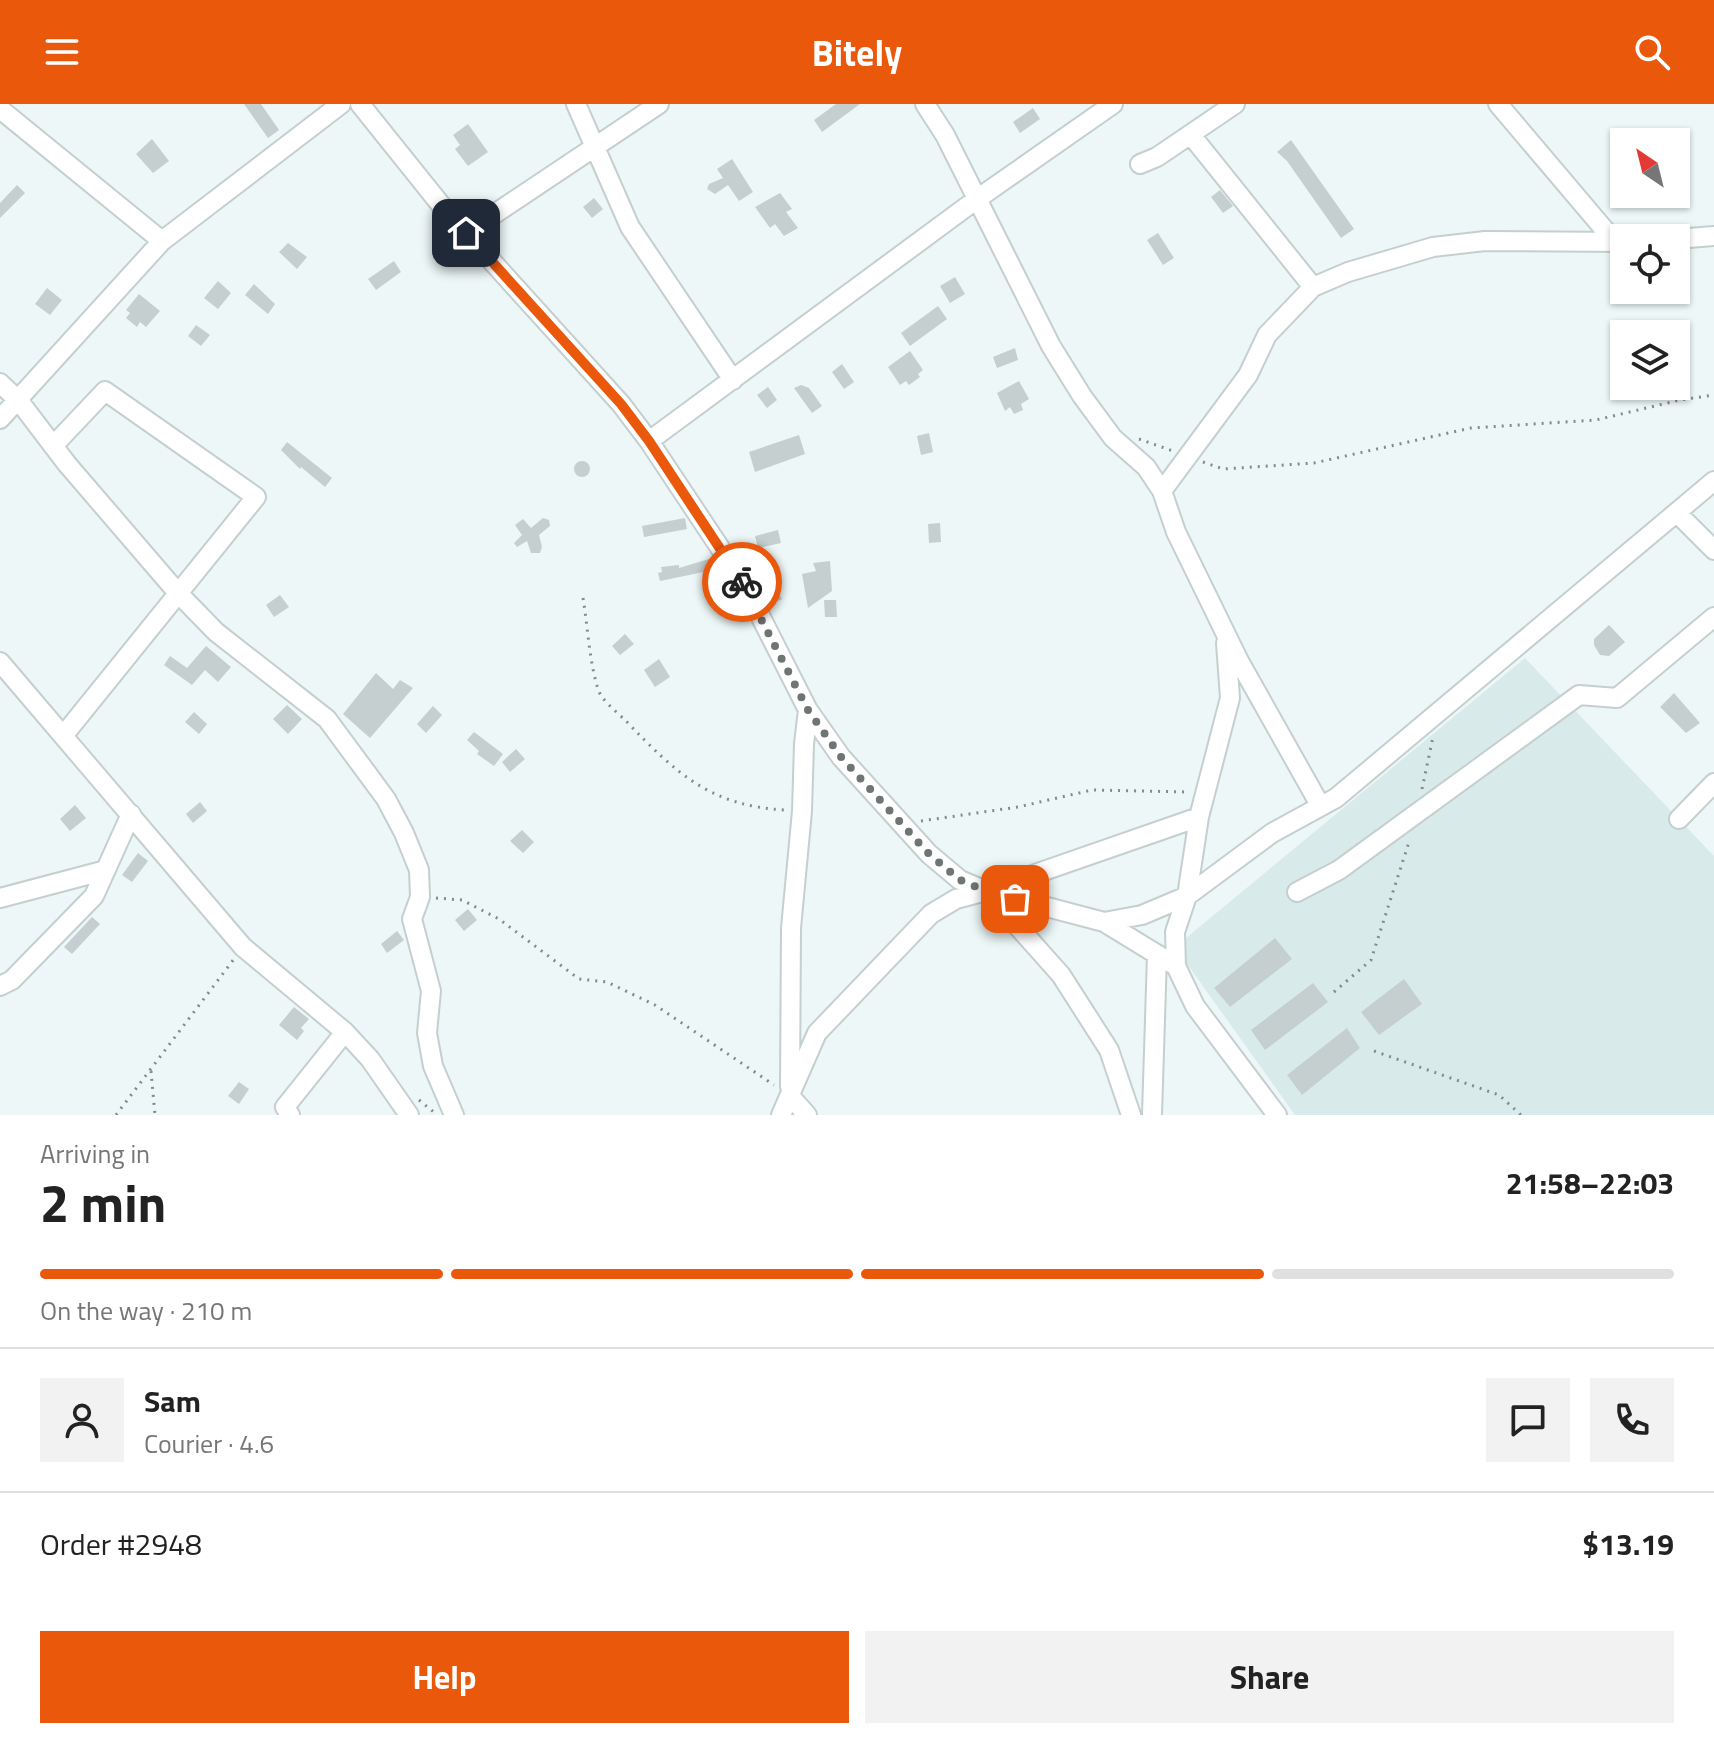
<!DOCTYPE html>
<html lang="en">
<head>
<meta charset="utf-8">
<style>
	:root { --surface:#fff; --page:#f2f2f2; --text:#222; --muted:#767676; --line:#e0e0e0; --accent:#ea580c }
	body { margin:0; font-family:"Titillium Web",sans-serif; background:var(--page); color:var(--text); height:100vh; display:flex; flex-direction:column; font-size:30px; white-space:nowrap }
	* { box-sizing:border-box; margin:0 }
	p { font-size:26px; color:var(--muted) }
	.icon { flex:none; width:44px; height:44px; fill:none; stroke:currentColor; stroke-width:2; stroke-linecap:round; stroke-linejoin:round }
	.map { position:relative; height:1011px; overflow:hidden }
	.panel { display:flex; flex-direction:column; background:var(--surface); flex:1 }
	.panel>* { flex:none }
	.needle { width:52px; rotate:325deg }
	.controls { position:absolute; left:1610px; top:24px; display:grid; gap:16px }
	.controls a { display:grid; place-items:center; width:80px; height:80px; border-radius:0px; background:var(--surface); box-shadow:0 2px 6px #0004; font-size:40px }
	.pin { position:absolute; display:grid; place-items:center; width:68px; height:68px; color:#fff; margin:-34px; border-radius:16px; box-shadow:0 4px 12px #0006 }
	.courier { position:absolute; display:grid; place-items:center; width:80px; height:80px; margin:-40px; border:6px solid #ea580c; border-radius:50%; background:#fff; color:#222; box-shadow:0 2px 10px #0007 }
	.head em { font-style:normal; font-weight:700 }
	.head div { display:flex; flex-direction:column-reverse }
	.head { display:flex; align-items:center; justify-content:space-between; height:136px; padding:0 40px }
	h1 { font-size:52px; font-weight:700; line-height:60px }
	.bar { display:grid; grid-template-columns:repeat(4,1fr); gap:12px 8px; align-content:center; height:96px; padding:0 40px }
	.bar i { height:10px; border-radius:6px; background:var(--line) }
	.bar .on { background:var(--accent) }
	.bar p { grid-column:span 4 }
	.line { display:flex; align-items:center; gap:20px; padding:0 40px; border-top:2px solid var(--line) }
	.line div { flex:1 }
	.round { display:grid; place-items:center; flex:none; width:84px; height:84px; border-radius:0px; background:var(--page) }
	.button { display:flex; gap:16px; margin-top:auto; padding:16px 40px }
	.button a { flex:1; height:92px; border-radius:0px; background:var(--accent); color:#fff; font-size:32px; font-weight:700; line-height:92px; text-align:center }
	.button a+a { background:var(--page); color:var(--text) }
	header { display:flex; justify-content:space-between; align-items:center; height:104px; padding:0 40px; background:var(--accent); color:#fff; font-size:36px; font-weight:700 }
	.map>svg:first-child { display:block }
	.built { fill:#d8ebea }
	.building { fill:#c5cfcf }
	.lines { fill:none; stroke-linecap:round; stroke-linejoin:round }
	.street-casing { stroke:#c5cfcf; stroke-width:22 }
	.path { stroke:#848a8a; stroke-width:3; stroke-dasharray:2 6; stroke-linecap:butt }
	.street { stroke:#fff; stroke-width:18 }
	.done { stroke:#6f7575; stroke-width:8; stroke-dasharray:0 14.4 }
	.route { stroke:#ea580c; stroke-width:10 }
</style>
</head>
<body>
<header><svg class="icon" aria-label="menu" viewBox="0 0 24 24"><path d="M4 6h16M4 12h16M4 18h16"/></svg>Bitely<svg class="icon" aria-label="search" viewBox="0 0 24 24"><circle cx="10" cy="10" r="6"/><path d="M15 15l6 6"/></svg></header>
<div class="map">
<svg width="1714" height="1011" viewBox="0 0 1714 1011">
	<rect width="100%" height="100%" fill="#edf7f7"/>
	<!-- built -->
	<path class="built" d="M1525,554L1714,752V1011H1295L1175,843Z"/>
	<!-- building -->
	<path class="building" d="M244,0H261L279,26L268,34Z
		M836,0H860L822,28L814,16Z
		M1033,4L1040,15L1020,29L1013,18Z
		M468,20L488,48L468,62L455,45L460,41L453,31Z
		M152,35L169,57L153,69L136,50Z
		M1291,36L1354,125L1341,134L1287,57L1277,48Z
		M732,55L753,88L739,97L728,81L715,90L707,85L709,80L723,74L717,65Z
		M17,81L25,89L0,114V99Z
		M1220,86L1233,102L1223,109L1211,93Z
		M780,89L792,105L786,108L798,124L784,132L775,120L770,124L755,103Z
		M594,94L603,105L592,114L583,103Z
		M1158,129L1174,154L1163,161L1147,136Z
		M288,139L307,153L297,165L279,148Z
		M394,157L401,168L376,186L368,175Z
		M955,173L965,190L950,199L940,182Z
		M218,177L231,189L218,205L204,194Z
		M254,180L275,200L268,210L245,191Z
		M47,184L62,196L50,211L35,200Z
		M139,190L160,207L146,223L140,218L137,223L126,214L130,209L126,206Z
		M938,202L947,215L910,242L901,229Z
		M196,221L210,231L201,242L188,232Z
		M1015,244L1018,256L997,264L993,253Z
		M910,247L923,266L918,270L920,273L909,281L906,277L900,281L888,263Z
		M842,260L854,278L844,285L832,268Z
		M1019,277L1029,295L1021,300L1023,306L1014,310L1010,303L1005,307L997,289Z
		M801,281L809,284L822,302L812,309L794,284Z
		M768,283L777,296L767,304L757,291Z
		M929,329L933,348L921,351L917,332Z
		M799,331L805,350L755,368L749,348Z
		M287,338L332,374L325,383L301,363L300,365L281,346Z
		M574 365a8 8 0 1 1 16 0a8 8 0 1 1-16 0Z
		M543,414L549,416L550,422L539,431L542,443L540,449H531L527,437L517,443L514,439L522,431L515,421L523,415L531,424Z
		M685,414L687,425L644,433L642,422Z
		M940,419L941,438L929,439L928,420Z
		M778,426L781,439L758,444L755,432Z
		M712,454L718,465L660,477L658,469L662,468L661,463L679,461V464Z
		M830,457L832,487L808,504L802,470L816,467L813,459Z
		M769,472L782,495L770,501L758,478Z
		M734,489L741,503L728,509L721,495Z
		M280,491L289,503L274,513L266,501Z
		M824,496H836L837,513H825Z
		M1609,521L1625,538L1609,552L1600,551L1594,541V535Z
		M625,530L634,540L620,551L612,542Z
		M206,542L231,563L218,578L205,566L192,581L164,561L170,552L187,564Z
		M659,555L670,573L655,583L644,566Z
		M376,569L393,585L400,576L413,584L370,634L343,610Z
		M1674,589L1700,619L1686,629L1660,603Z
		M287,601L302,615L288,630L273,615Z
		M433,602L442,611L426,629L417,620Z
		M194,608L207,620L199,630L185,618Z
		M474,628L503,650L494,662L477,650L479,647L467,636Z
		M516,645L525,655L510,668L502,658Z
		M200,698L207,707L193,719L186,710Z
		M75,701L86,714L70,727L60,715Z
		M522,726L534,738L523,749L510,737Z
		M138,749L148,757L132,778L122,771Z
		M468,805L477,816L464,827L455,816Z
		M92,813L100,820L72,850L64,843Z
		M397,827L404,836L387,849L381,840Z
		M1275,834L1292,855L1230,903L1214,884Z
		M1404,875L1422,900L1379,931L1361,908Z
		M1313,879L1328,898L1265,946L1251,926Z
		M294,903L309,915L301,924L304,927L297,936L279,921Z
		M1347,924L1360,944L1302,991L1287,971Z
		M239,978L249,985L239,1000L228,992Z"/>
	<g class="lines">
		<defs>
			<path id="street" d="M360,0L441,101L621,300L649,337L744,480L808,606L841,653L929,750L960,776L986,787L1104,818L1176,862
				M576,0L630,123L733,276
				M925,0L945,31L1051,242L1082,292L1113,334L1146,363L1162,387L1176,428L1239,557L1320,701
				M1498,0L1615,138
				M0,5L162,137
				M1191,31L1313,183
				M1140,60L1157,53L1235,0
				M466,129L659,0
				M1676,135L1714,132
				M0,279L19,297L67,360L177,488L216,528L327,615L386,695L404,729L419,766L420,793L412,815L431,887L427,929L433,962L454,1011
				M0,315L162,137L341,0
				M649,337L977,95L1113,0
				M53,342L105,287L256,393L63,632
				M1162,387L1248,271L1267,231L1313,183L1348,168L1433,143L1485,137L1624,138
				M1677,409L1714,446
				M0,558L243,843L345,928L370,955L409,1011
				M1679,715L1714,679
				M986,787L1061,871L1109,946L1131,1011
				M1297,788L1339,766L1579,591L1617,594L1714,513
				M0,794L106,766
				M1104,818L1142,811L1187,792L1199,713L1230,594L1226,539
				M0,882L12,876L94,792L131,710
				M790,983L791,824L802,707L804,640L808,606
				M790,992L807,1011
				M290,1011L285,1003L345,928
				M781,1011L817,929L931,810L956,795L986,787L1199,713
				M1152,1011L1157,851
				M1277,1011L1195,902L1176,862L1175,828L1187,792L1272,729L1336,694L1714,377"/>
		</defs>
		<!-- street casing -->
		<use href="#street" class="street-casing"/>
		<!-- path -->
		<path class="path" d="M1139,335L1173,347
			M1203,358L1223,365L1314,359L1471,324L1596,316L1680,296L1714,291
			M583,494C588,524 589,556 598,585C601,596 617,608 626,617C676,669 710,702 785,706
			M1422,685L1433,633
			M921,717L1018,703L1092,686L1190,688
			M436,794L462,796L499,815L579,875L607,878L655,901L774,981
			M1334,888L1371,856L1410,735
			M1374,947L1499,991L1521,1011
			M151,967L155,1011
			M419,996L435,1009
			M116,1011L234,855"/>
		<!-- street -->
		<use href="#street" class="street"/>
	</g>
	<g class="lines">
		<!-- done -->
		<path class="done" d="M742,478L808,606L841,653L929,750L960,776L986,787L1015,795"/>
		<!-- route -->
		<path class="route" d="M466,129L621,300L649,337L742,478"/>
	</g>
</svg>
<div class="controls">
<a><svg class="needle" viewBox="-14 -14 28 28"><path d="M0-13l5 13h-10z" fill="#e53935"/><path d="M0 13l5-13h-10z" fill="#767676"/></svg></a>
<a><svg class="icon" aria-label="locate" viewBox="0 0 24 24"><circle cx="12" cy="12" r="6"/><path d="M12 2v4M12 18v4M2 12h4M18 12h4"/></svg></a>
<a><svg class="icon" aria-label="layers" viewBox="0 0 24 24"><path d="M12 4l9 5-9 5-9-5zM3 14l9 5 9-5"/></svg></a>
</div>
<div class="pin" style="left:1015px;top:795px;background:#ea580c"><svg class="icon" aria-label="bag" viewBox="0 0 24 24"><path d="M5 8h14l-1 12H6zM9 8a3 3 0 0 1 6 0"/></svg></div>
<div class="pin" style="left:466px;top:129px;background:#1f2937"><svg class="icon" aria-label="home" viewBox="0 0 24 24"><path d="M3 11l9-7 9 7M6 9v11h12V9"/></svg></div>
<div class="courier" style="left:742px;top:478px"><svg class="icon" aria-label="bike" viewBox="0 0 24 24"><circle cx="6" cy="16" r="4"/><circle cx="18" cy="16" r="4"/><path d="M6 16l4-8h5l3 8M10 8l3 8H6M13 5h3"/></svg></div>
</div>
<section class="panel">
<div class="head"><div><h1>2 min</h1><p>Arriving in</p></div><em>21:58–22:03</em></div>
<div class="bar"><i class="on"></i><i class="on"></i><i class="on"></i><i></i><p>On the way · 210 m</p></div>
<div class="line" style="height:144px"><a class="round"><svg class="icon" aria-label="person" viewBox="0 0 24 24"><circle cx="12" cy="8" r="4"/><path d="M4 21q1-7 8-7t8 7"/></svg></a><div><b>Sam</b><p>Courier · 4.6</p></div><a class="round"><svg class="icon" aria-label="chat" viewBox="0 0 24 24"><path d="M4 5h16v11H9l-5 4z"/></svg></a><a class="round"><svg class="icon" aria-label="phone" viewBox="0 0 24 24"><path d="M5 4h4l2 5-3 2q2 4 5 5l2-3 5 2v4C11 20 4 13 5 4z"/></svg></a></div>
<div class="line" style="height:104px"><div>Order #2948</div><b>$13.19</b></div>
<div class="button"><a>Help</a><a>Share</a></div>
</section>
</body>
</html>
